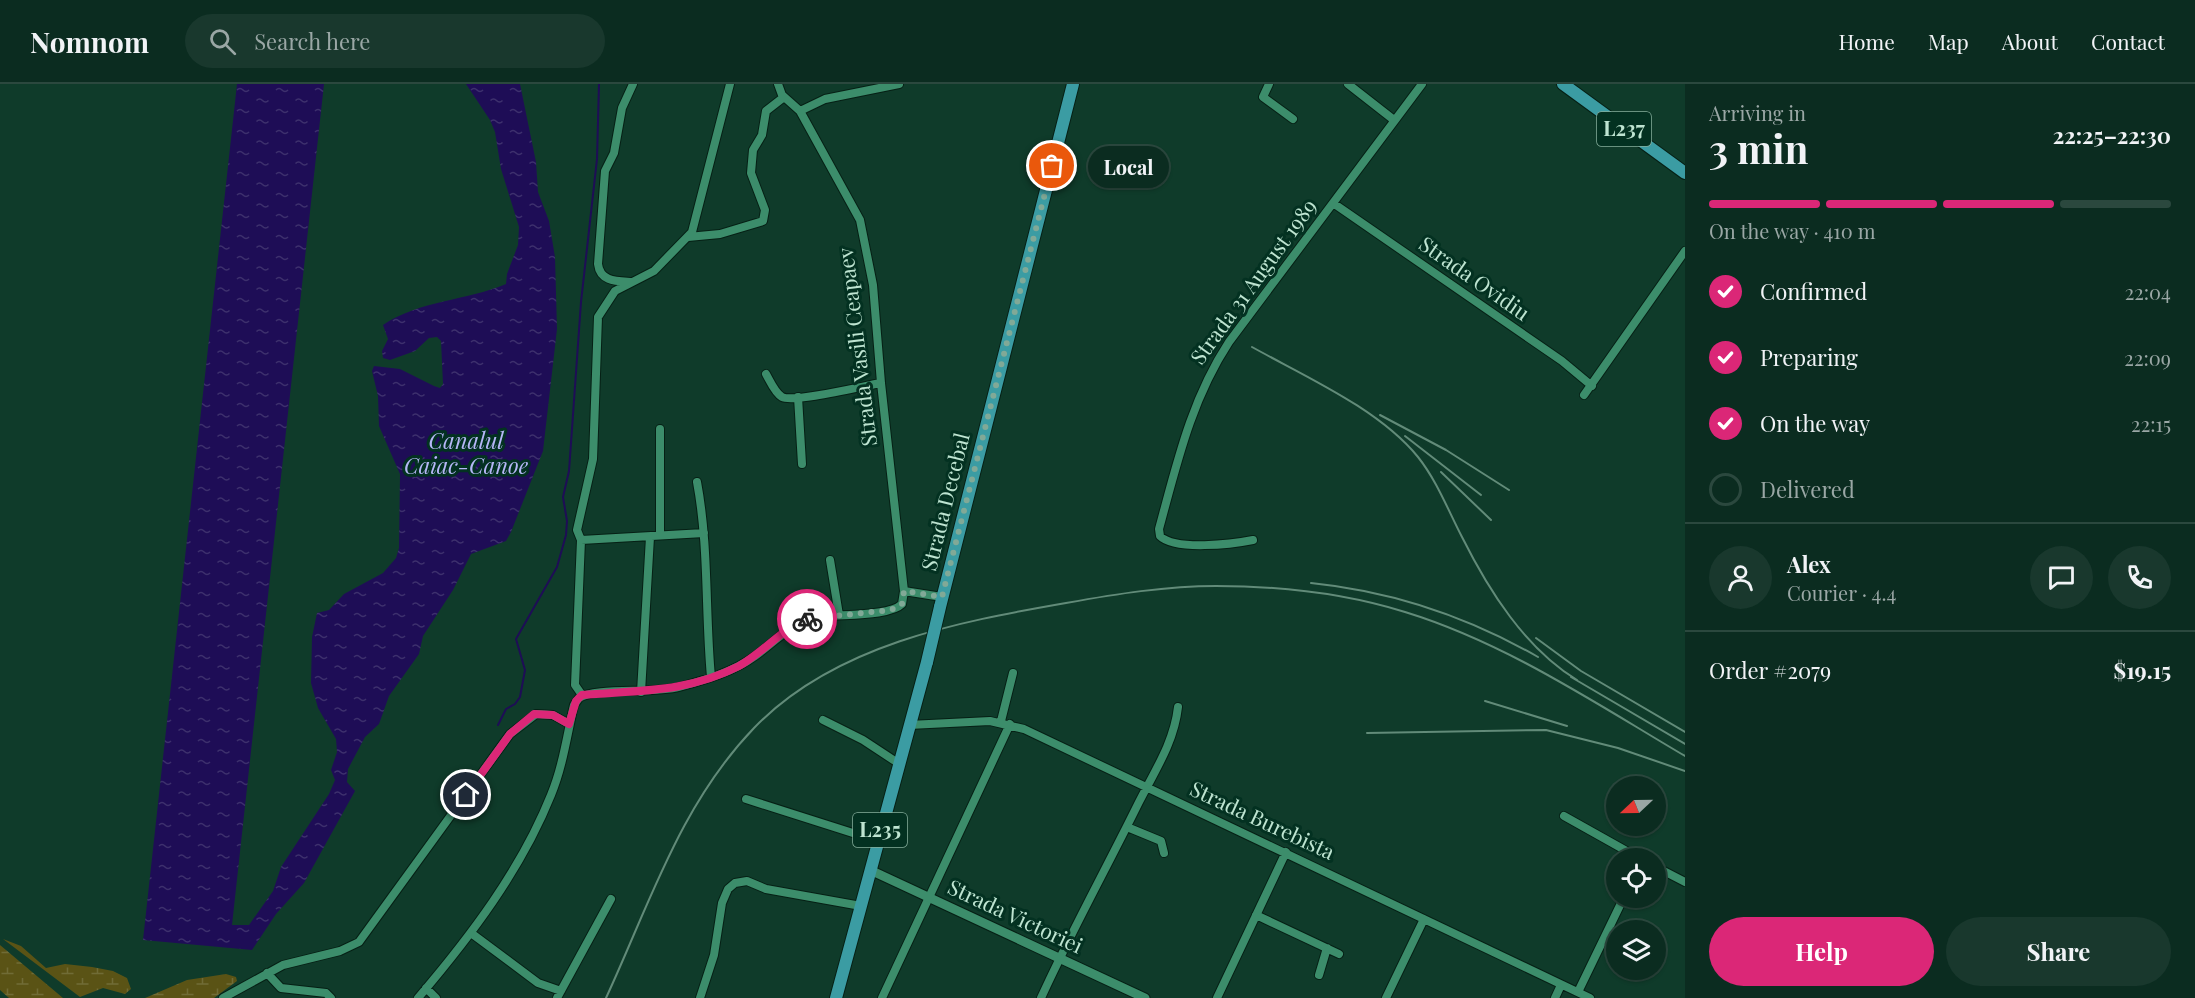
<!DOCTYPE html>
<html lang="en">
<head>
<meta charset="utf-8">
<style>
	:root { --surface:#0b2c20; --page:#19382d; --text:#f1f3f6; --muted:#9aa7a5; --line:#2b483e; --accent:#db2777 }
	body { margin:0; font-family:"Playfair Display",serif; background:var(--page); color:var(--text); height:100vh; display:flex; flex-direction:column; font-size:22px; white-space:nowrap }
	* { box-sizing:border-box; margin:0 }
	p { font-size:20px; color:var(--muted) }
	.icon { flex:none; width:33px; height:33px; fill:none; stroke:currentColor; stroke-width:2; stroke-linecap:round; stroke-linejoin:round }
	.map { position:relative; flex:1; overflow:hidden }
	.panel { display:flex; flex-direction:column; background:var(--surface); width:510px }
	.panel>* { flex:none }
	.needle { width:39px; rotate:248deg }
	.controls { position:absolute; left:1606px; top:692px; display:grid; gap:12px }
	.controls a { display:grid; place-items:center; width:60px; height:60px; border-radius:50%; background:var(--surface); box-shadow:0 2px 4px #0004,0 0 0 2px var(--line); font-size:30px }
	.pin { position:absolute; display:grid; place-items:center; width:51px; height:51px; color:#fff; margin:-26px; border:3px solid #fff; border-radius:50%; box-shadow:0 2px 6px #0007 }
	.courier { position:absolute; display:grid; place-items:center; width:60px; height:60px; margin:-30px; border:4px solid #db2777; border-radius:50%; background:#fff; color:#222; box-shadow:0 2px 8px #0007 }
	.bubble { position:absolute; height:42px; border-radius:21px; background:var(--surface); box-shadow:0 2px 4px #0004,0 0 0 2px var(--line); font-size:20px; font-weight:700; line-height:42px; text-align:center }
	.overview em { font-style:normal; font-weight:700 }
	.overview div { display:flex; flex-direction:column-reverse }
	.overview { display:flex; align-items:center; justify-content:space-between; height:102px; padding:0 24px }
	h1 { font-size:39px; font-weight:700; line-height:45px }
	.bar { display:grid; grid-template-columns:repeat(4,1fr); gap:9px 6px; align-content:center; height:72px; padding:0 24px }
	.bar i { height:8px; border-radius:4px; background:var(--line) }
	.bar .on { background:var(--accent) }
	.bar p { grid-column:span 4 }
	.line { display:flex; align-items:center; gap:15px; padding:0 24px; border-top:2px solid var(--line) }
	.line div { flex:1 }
	.round { display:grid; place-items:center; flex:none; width:63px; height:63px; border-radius:32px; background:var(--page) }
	ol { padding:0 24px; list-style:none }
	li { display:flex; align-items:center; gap:18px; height:66px }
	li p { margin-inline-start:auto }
	li .icon { padding:6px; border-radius:50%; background:var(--accent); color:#fff; stroke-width:4 }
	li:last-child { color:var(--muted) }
	li i { width:33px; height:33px; border:3px solid var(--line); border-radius:50% }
	.button { display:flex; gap:12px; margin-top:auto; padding:12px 24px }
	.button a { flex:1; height:69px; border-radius:36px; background:var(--accent); color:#fff; font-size:24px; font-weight:700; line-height:69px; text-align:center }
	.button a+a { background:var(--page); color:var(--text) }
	header { display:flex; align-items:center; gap:36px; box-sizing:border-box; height:84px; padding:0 30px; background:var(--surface); border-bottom:2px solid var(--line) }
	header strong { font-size:28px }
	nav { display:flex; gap:33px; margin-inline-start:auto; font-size:21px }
	.search { width:420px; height:54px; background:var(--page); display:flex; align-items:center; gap:15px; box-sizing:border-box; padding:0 21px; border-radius:33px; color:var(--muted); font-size:22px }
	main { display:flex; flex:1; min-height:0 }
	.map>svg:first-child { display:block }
	.wetland { fill:url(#wetland-marsh) }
	.water { fill:url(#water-ripples) }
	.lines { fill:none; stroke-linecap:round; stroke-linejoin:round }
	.stream { stroke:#1e0d56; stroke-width:2 }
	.minor-casing { stroke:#062015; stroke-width:10 }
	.tertiary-casing { stroke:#062015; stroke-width:11 }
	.primary-casing { stroke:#062015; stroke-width:14 }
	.minor { stroke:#3c8d6b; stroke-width:8 }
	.tertiary { stroke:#3c8d6b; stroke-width:9 }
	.primary { stroke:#3b9ca3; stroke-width:12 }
	.rail { stroke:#628b79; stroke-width:2 }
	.primary-bridge-casing { stroke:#062015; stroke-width:14; stroke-linecap:butt }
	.primary-bridge { stroke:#3b9ca3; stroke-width:12 }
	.done { stroke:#81a997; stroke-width:6; stroke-dasharray:0 10.8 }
	.route { stroke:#db2777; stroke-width:8 }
	.labels { text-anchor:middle; stroke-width:6; stroke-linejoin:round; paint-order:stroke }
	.shield { fill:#033121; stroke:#86ae9c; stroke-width:1.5 }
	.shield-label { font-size:20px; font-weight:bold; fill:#bee4d1 }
	.street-label { font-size:21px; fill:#bee4d1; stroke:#033121 }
	.water-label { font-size:22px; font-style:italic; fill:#b6b7f7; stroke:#033121 }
</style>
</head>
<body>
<header>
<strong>Nomnom</strong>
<div class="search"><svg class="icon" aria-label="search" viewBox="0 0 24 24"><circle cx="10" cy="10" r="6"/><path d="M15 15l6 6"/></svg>Search here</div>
<nav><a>Home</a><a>Map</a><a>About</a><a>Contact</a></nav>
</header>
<main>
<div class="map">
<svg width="1685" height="914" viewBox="0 0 1685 914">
	<defs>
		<pattern id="wetland-marsh" width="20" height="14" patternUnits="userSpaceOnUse" patternTransform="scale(1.5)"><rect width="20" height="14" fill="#5a5315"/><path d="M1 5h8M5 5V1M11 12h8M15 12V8" fill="none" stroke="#706c36"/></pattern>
		<pattern id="water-ripples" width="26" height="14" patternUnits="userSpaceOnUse" patternTransform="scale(1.5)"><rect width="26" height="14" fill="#1e0d56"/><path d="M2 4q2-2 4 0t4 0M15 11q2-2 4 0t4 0" fill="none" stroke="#3d306d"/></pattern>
	</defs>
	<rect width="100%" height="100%" fill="#0f3b2a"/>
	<!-- wetland -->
	<path class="wetland" d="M3,855L21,862L46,884L65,880L92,883L113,887L127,894L131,905L125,910L103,904L80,913Z
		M0,861L63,914H9L0,906Z
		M226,890L236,893L237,897L214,914H145L187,896Z"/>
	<!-- water -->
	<path class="water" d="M237,0H324L232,841H249L273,807L281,783L329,710L335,696L331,686L337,668L336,655L318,624L311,599L312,553L317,529L329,526L344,510L383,489L396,474L399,464L400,390L379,342L378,312L372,287L374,282L400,285L434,302L440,304L443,300L441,257L437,253L429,254L415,267L390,276L383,274L382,267L388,255L383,241C420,216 466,217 506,200L507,190L518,161L519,143L501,85L495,48L490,36L466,0H520L536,78L538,108L549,137L555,173L557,245L543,367L511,448L506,457L471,470L453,506L423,552L419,570L389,612L379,640L365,653L348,685L347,698L355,707L304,799L276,830L252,866L143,856Z"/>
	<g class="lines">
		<!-- stream -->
		<path class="stream" d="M498,641L506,625L515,620L520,613L525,586L516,555L557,483L566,451L567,437L563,413L569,387L581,218L597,75L599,0"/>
		<defs>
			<path id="minor" d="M778,0L782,11L800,27L860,136L873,201L881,299L904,507L942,513
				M1269,0L1263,13L1293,35
				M1348,0L1394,36
				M800,27L825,15L899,0
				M1333,119L1562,277L1592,302
				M688,153L720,150L763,137L765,126L751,89L753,66L762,51L766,27L784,13
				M632,198C617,197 600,198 598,180L605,87L614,69L622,24L633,0
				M766,290C770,297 775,309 782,313C794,319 863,302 881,299
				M1584,311L1685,167
				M798,313L802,380
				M660,345V451
				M697,398C709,462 705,528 711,593
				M581,456L704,449
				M1253,456C1233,460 1175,467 1160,452L1159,445C1177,379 1191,316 1229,258L1422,0
				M830,476L839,531
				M641,608L650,453
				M582,611L575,601L581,456L577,446L593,375L598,233L615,207L654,187L692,148L730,0
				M823,636L863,656L898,679
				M1001,637L1013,589
				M909,641L990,637L1024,645L1590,914
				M746,715L878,757
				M1564,732L1639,774
				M1127,743L1161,757L1164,769
				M1656,783L1685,798
				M1256,831L1339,870
				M471,849L538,899L561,907
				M267,889L281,904L326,909L331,914
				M1319,891L1327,864
				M426,904L436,914
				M1578,908L1624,813
				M223,914L283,881L340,867L359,858L510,650L536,630L553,631L569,640
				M418,914C470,853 521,786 551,711C563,682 567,651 574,621L579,614C595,603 654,610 679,603C705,596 733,588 755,572C769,562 792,540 808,535C829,529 888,534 902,520L904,507
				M557,914L611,815
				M700,914L714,871L722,819L728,805L735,799L747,797L766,805L861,822
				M882,914L1010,640
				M1041,914C1071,848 1106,785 1138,720C1154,688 1174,659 1178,623
				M1217,914L1286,768
				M1386,914L1424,835
				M1555,914L1561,901"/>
			<path id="tertiary" d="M870,786L1145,914"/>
			<path id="primary" d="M1563,0L1685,89
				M940,523L1073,0
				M836,914L927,578"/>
		</defs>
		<!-- minor casing -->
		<use href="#minor" class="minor-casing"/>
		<!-- tertiary casing -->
		<use href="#tertiary" class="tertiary-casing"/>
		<!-- primary casing -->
		<use href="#primary" class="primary-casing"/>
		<!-- minor -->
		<use href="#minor" class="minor"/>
		<!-- tertiary -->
		<use href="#tertiary" class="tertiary"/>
		<!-- primary -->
		<use href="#primary" class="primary"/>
		<!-- rail -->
		<path class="rail" d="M1252,263C1306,293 1379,325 1418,373C1437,397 1448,426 1462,453C1489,507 1525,564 1577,596
			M1380,331L1446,366L1509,406
			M1405,352L1481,411
			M1441,388L1491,436
			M1311,499C1391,507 1468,533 1538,573
			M1536,554L1581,587L1685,648
			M1571,593L1685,660
			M1485,617L1567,642
			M1367,649L1546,646L1618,664L1685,687
			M606,914C650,819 680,721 754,644C834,561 957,538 1066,519C1116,510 1166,502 1216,502C1280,502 1344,509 1405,528C1506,559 1595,619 1685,672"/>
		<defs>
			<path id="primary-bridge" d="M927,578L940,523"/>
		</defs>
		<!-- primary-bridge casing -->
		<use href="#primary-bridge" class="primary-bridge-casing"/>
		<!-- primary-bridge -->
		<use href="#primary-bridge" class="primary-bridge"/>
	</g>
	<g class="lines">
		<!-- done -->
		<path class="done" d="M807,535L891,526L902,520L904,507L942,513L1052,82"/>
		<!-- route -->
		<path class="route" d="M466,711L510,650L534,630L553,631L569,640L576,617L582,611C639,606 686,609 739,582C760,571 787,541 807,535"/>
	</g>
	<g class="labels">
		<!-- shield labels -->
		<g class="shield">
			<rect x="1597" y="28" width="54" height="34" rx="4.5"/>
			<rect x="853" y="729" width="54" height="34" rx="4.5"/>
		</g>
		<g class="shield-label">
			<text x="1624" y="52">L237</text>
			<text x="880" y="753">L235</text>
		</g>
		<!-- street labels -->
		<g class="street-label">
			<text transform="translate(1474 195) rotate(35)" y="7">Strada Ovidiu</text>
			<text transform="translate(1254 198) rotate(-54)" y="7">Strada 31 August 1989</text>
			<text transform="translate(858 263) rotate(-97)" y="7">Strada Vasili Ceapaev</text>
			<text transform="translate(946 418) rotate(-76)" y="7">Strada Decebal</text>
			<text transform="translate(1262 737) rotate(25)" y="7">Strada Burebista</text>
			<text transform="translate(1015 833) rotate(25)" y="7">Strada Victoriei</text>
		</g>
		<!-- water labels -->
		<g class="water-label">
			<text x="466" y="365">Canalul<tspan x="466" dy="25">Caiac-Canoe</tspan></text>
		</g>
	</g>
</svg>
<div class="controls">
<a><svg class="needle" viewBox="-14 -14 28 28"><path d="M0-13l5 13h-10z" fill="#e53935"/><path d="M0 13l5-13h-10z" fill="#9aa7a5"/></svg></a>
<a><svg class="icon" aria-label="locate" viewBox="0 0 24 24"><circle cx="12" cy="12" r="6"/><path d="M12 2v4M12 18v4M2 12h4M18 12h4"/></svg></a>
<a><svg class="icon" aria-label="layers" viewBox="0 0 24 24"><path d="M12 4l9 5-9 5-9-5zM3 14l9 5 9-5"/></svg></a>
</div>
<div class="pin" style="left:1052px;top:82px;background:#ea580c"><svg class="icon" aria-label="bag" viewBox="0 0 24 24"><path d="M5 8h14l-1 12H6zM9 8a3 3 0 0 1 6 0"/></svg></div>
<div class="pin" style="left:466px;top:711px;background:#1f2937"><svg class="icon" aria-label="home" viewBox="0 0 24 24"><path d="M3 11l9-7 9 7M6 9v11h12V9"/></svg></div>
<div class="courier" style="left:807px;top:535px"><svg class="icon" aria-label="bike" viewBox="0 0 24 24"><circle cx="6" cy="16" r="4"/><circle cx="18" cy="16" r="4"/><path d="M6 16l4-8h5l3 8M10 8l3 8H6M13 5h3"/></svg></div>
<div class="bubble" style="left:1088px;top:62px;width:81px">Local</div>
</div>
<section class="panel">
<div class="overview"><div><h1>3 min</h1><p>Arriving in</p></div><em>22:25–22:30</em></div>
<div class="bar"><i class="on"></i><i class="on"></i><i class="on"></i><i></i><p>On the way · 410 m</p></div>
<ol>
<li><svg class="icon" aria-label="check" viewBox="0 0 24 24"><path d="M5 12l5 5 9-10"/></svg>Confirmed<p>22:04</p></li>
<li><svg class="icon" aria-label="check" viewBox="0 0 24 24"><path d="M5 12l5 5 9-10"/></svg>Preparing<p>22:09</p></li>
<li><svg class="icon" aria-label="check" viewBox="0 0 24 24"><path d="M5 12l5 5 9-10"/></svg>On the way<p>22:15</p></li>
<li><i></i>Delivered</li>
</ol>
<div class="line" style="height:108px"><a class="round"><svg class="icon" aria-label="person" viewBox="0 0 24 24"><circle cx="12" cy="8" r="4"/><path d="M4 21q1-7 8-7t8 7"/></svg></a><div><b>Alex</b><p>Courier · 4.4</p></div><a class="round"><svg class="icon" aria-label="chat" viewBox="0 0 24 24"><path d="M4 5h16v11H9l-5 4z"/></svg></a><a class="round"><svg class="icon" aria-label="phone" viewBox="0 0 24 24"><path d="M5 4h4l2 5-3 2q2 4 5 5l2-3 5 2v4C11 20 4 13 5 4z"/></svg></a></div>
<div class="line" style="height:78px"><div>Order #2079</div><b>$19.15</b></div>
<div class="button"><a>Help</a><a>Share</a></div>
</section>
</main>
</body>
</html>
